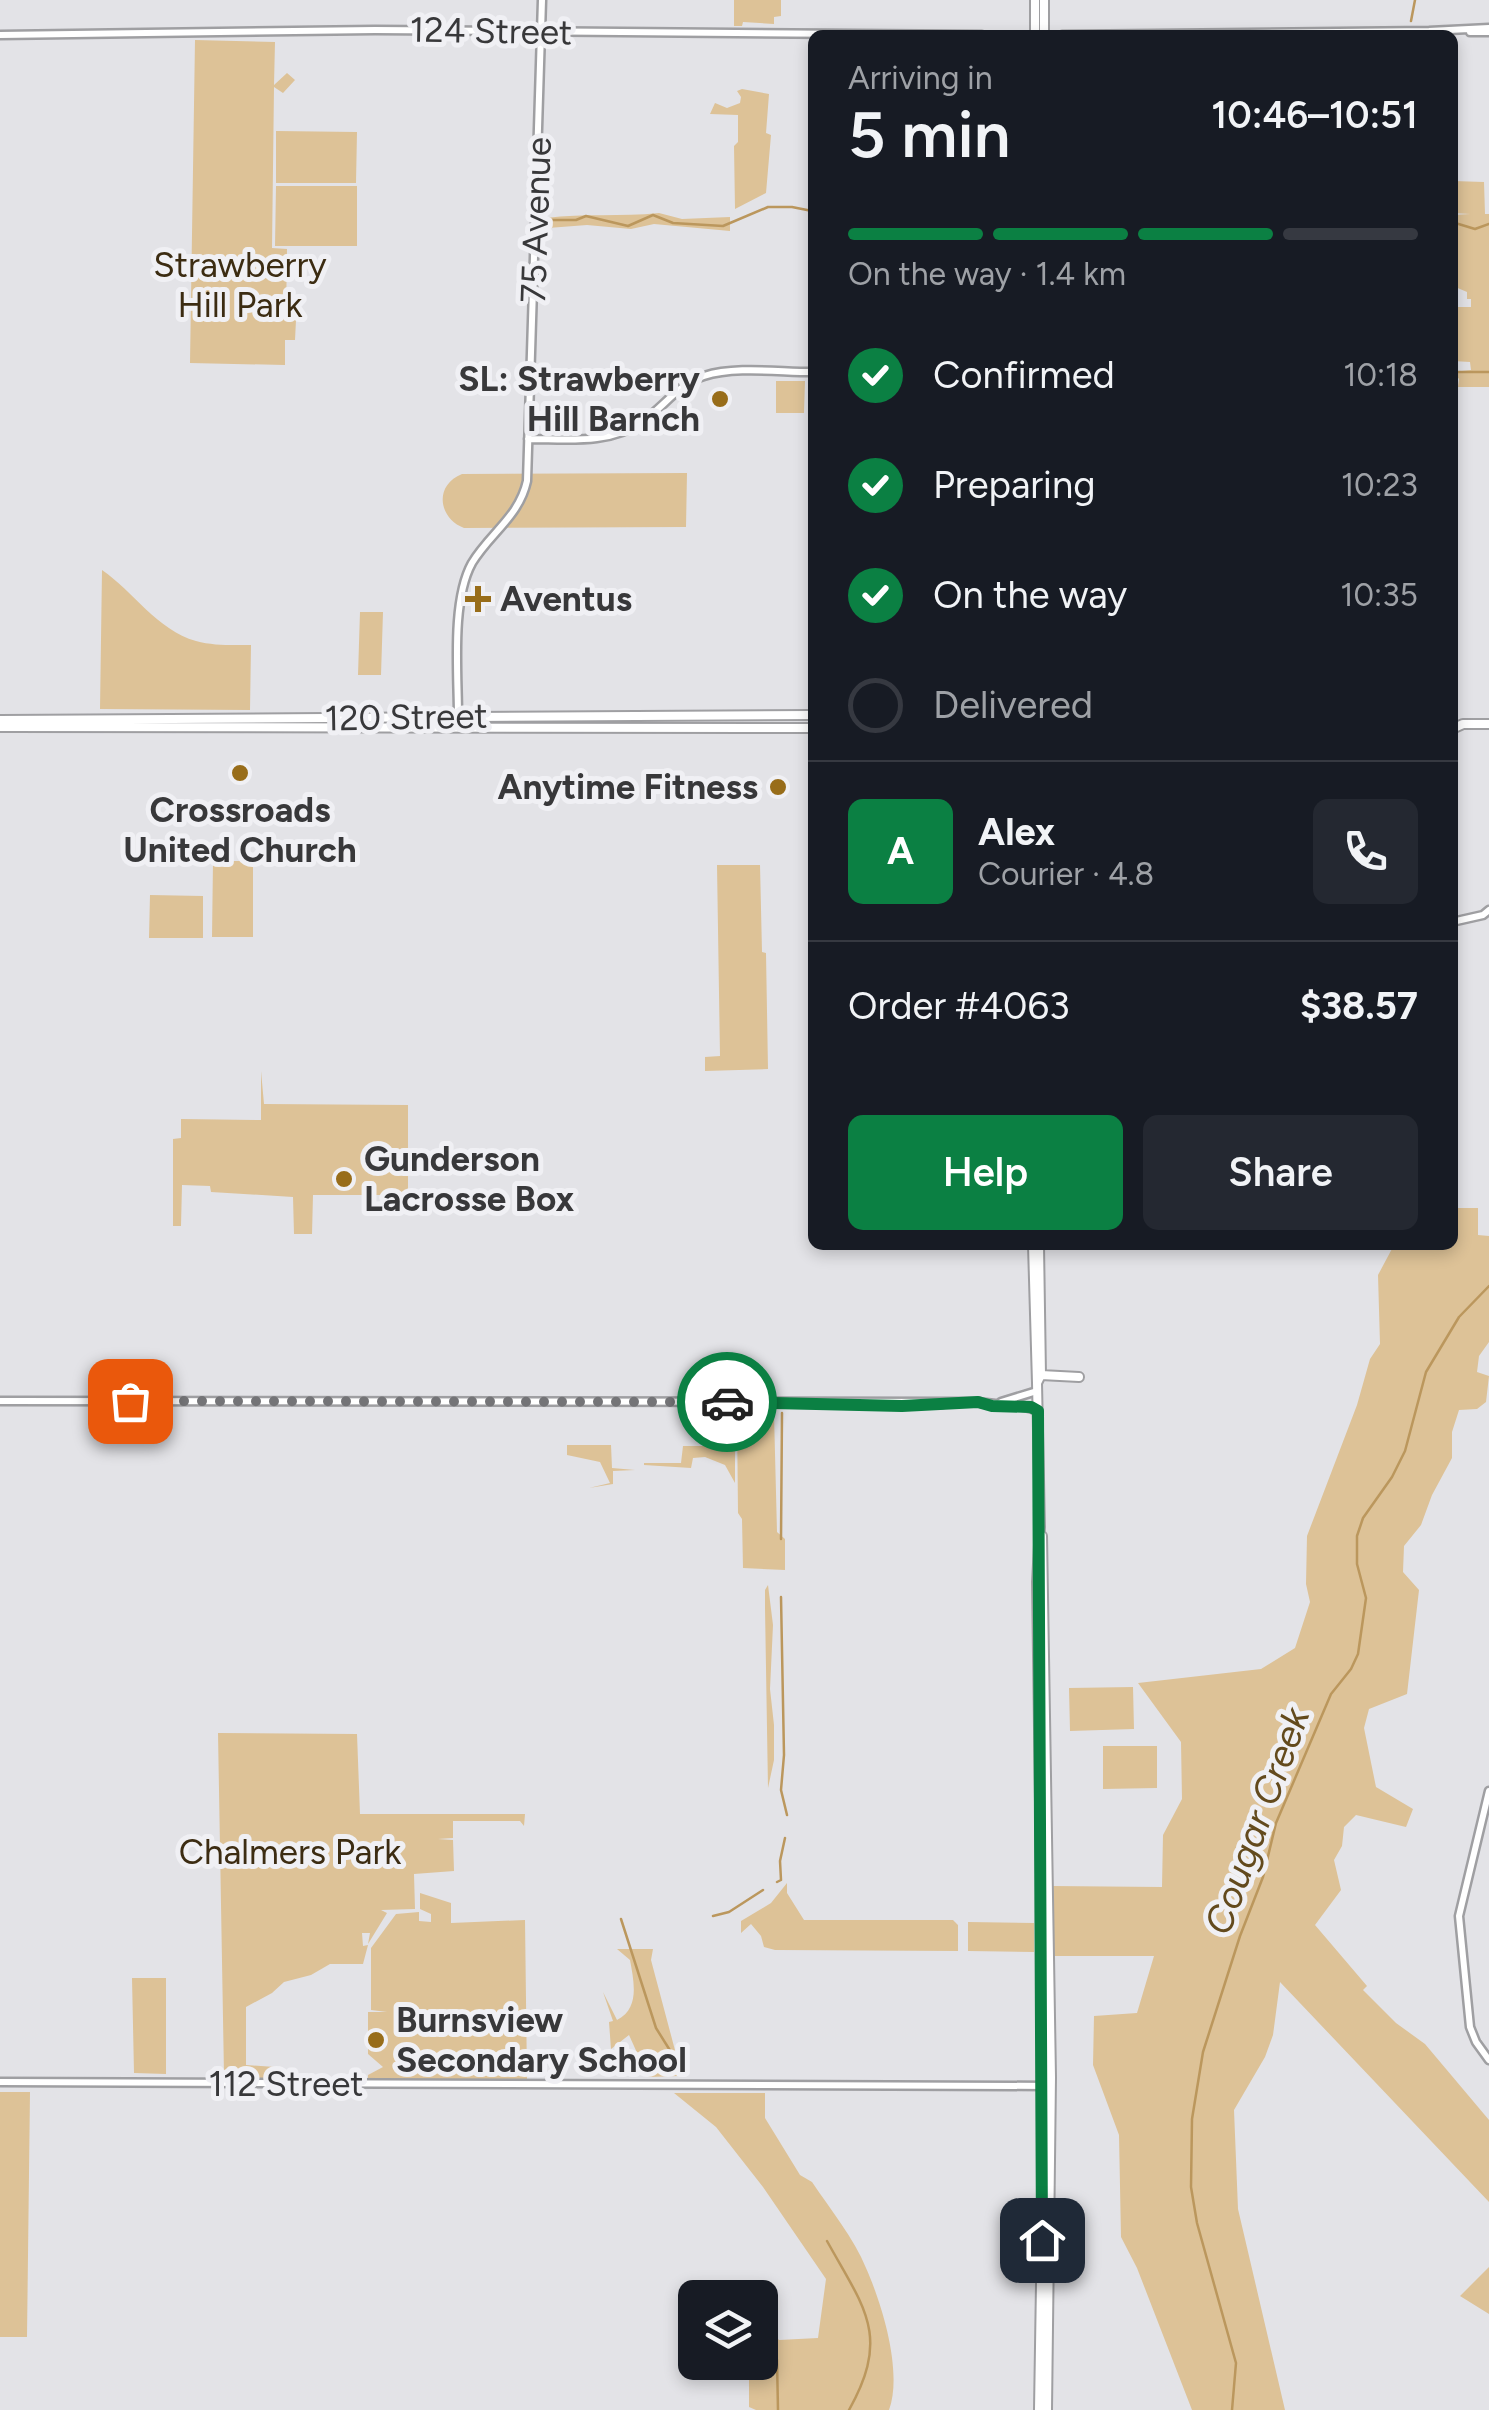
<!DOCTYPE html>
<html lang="en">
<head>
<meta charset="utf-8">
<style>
	:root { --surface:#171b24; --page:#242831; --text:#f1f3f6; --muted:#9ea1a6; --line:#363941; --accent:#0b8043 }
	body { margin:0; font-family:Figtree,sans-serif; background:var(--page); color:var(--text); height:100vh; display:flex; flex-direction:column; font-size:38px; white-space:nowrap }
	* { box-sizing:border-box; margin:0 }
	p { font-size:32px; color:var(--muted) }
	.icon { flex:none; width:55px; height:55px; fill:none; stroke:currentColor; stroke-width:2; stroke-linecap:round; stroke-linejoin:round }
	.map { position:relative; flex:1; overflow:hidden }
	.side { position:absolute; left:808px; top:30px; width:650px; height:1220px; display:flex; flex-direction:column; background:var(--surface); border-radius:15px; box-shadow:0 5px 15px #0003 }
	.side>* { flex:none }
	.controls { position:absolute; left:678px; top:2280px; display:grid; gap:20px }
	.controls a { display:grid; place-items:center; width:100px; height:100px; border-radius:15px; background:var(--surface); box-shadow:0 5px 15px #0003; font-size:50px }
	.pin { position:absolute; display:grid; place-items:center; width:85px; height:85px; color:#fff; margin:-42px; border-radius:20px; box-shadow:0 5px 15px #0006 }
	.courier { position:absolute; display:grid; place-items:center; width:100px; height:100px; margin:-50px; border:8px solid #0b8043; border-radius:50%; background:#fff; color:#222; box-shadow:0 2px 12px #0007 }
	.headline em { font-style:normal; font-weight:600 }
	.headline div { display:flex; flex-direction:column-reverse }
	.headline { display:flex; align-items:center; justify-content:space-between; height:170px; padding:0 40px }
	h1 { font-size:65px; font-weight:600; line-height:75px }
	.bar { display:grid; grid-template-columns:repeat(4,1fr); gap:15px 10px; align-content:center; height:120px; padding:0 40px }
	.bar i { height:12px; border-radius:8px; background:var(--line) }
	.bar .active { background:var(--accent) }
	.bar p { grid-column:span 4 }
	.line { display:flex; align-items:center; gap:25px; padding:0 40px; border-top:2px solid var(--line) }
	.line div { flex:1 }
	.round { display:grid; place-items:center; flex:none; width:105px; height:105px; border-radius:15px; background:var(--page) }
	ol { padding:0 40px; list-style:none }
	li { display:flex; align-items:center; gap:30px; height:110px }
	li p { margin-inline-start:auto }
	li .icon { padding:10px; border-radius:50%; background:var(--accent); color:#fff; stroke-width:4 }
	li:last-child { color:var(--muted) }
	li i { width:55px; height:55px; border:5px solid var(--line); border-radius:50% }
	.action { display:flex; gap:20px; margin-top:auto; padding:20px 40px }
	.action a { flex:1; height:115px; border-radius:15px; background:var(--accent); color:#fff; font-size:40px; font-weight:600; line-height:115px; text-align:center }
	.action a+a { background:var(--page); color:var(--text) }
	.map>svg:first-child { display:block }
	.green { fill:#ddc297 }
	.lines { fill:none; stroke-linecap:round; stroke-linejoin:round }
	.stream { stroke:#bb975d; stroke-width:2.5 }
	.tertiary-casing { stroke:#9f9fa2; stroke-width:11 }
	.secondary-casing { stroke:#9f9fa2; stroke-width:12 }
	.tertiary { stroke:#fff; stroke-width:6 }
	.secondary { stroke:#fff; stroke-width:8 }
	.done { stroke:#747477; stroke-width:10; stroke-dasharray:0 18 }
	.route { stroke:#0b8043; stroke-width:12 }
	.poi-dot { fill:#986d1a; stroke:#f0f0f4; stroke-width:4 }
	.labels { text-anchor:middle; stroke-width:10; stroke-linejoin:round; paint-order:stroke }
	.street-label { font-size:35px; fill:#38383a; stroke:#f0f0f4 }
	.park-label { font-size:35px; fill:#3c2c12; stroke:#f0f0f4 }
	.poi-label { font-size:35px; font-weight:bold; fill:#38383a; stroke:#f0f0f4; text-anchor:start }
	.water-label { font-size:38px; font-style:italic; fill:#634a1d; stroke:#f0f0f4 }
</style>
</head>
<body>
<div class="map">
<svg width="1489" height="2410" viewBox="0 0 1489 2410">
	<rect width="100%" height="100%" fill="#e3e3e7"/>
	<!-- green -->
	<path class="green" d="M734,0H781V16L774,17V24L743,22L742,26H734Z
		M195,40L275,42L274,85L287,73L295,80L283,93L274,87L272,248L287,249L286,319L296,320L295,340H285V365L190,363Z
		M742,89L769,94L766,133L771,135L766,193L735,209L734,146L738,142V115L710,114L715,103L727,108L740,103L741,97L737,91Z
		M276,131L357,132L356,183H276Z
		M1453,181L1484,182L1485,214H1489V387H1458L1459,379L1453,372L1471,370L1470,362L1453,361L1452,307H1471V299H1467V292L1453,286V215L1470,214L1453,213Z
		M276,186H357V246H275Z
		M659,213L682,219L730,217V231L654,224L631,229L587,225L548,228L546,218C584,213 621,217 659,213Z
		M776,381H805L804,413H776Z
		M687,473L686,527L464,528C438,518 434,485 462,474Z
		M102,570C134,592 157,630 196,641C214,646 233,645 251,645L250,710L100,709Z
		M360,612H383L381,675H358Z
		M213,861H253V937H212Z
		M717,865H760L762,952L766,953L768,1069L705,1071V1057L720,1056Z
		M150,895L203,896V938H149Z
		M261,1071L264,1104L408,1105V1195H313L312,1234H294L293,1197L211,1192L210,1186L182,1185L181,1226H173V1139L181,1138V1119L261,1120Z
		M1453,1208H1478V1235L1489,1236V1342L1479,1356L1477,1372L1489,1376L1486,1402L1477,1409L1459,1410L1452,1432V1458L1432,1495L1421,1525L1404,1546L1403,1572L1419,1590L1407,1694L1369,1709L1364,1728L1376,1787L1413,1809L1406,1827L1356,1815L1344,1827L1342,1846L1334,1860L1341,1890L1315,1925L1367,1986L1363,1990L1396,2023L1425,2044L1489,2120V2202L1280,1982L1273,2035L1265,2057L1234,2110L1238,2209L1285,2410H1192L1137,2268L1121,2237L1119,2135L1093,2065L1094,2016L1137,2013L1154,1956H1053L1052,1886L1162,1887L1163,1835L1182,1799L1181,1742L1138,1683L1261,1669L1295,1648L1310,1602L1306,1584L1307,1536L1357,1405L1370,1359L1380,1344L1378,1275L1394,1245H1452Z
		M737,1414H774L777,1532L785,1539V1570L743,1568L742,1519L738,1513Z
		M567,1445H611L612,1468L635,1470L613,1471V1484L589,1488L610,1483L600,1462L567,1455Z
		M683,1446H735V1483L725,1465L705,1457L693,1458L691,1468L644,1465V1463H681Z
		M768,1585L773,1625L770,1689L774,1725V1760L768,1788L765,1608V1590Z
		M1133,1687L1134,1729L1070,1731L1069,1688Z
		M218,1733L357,1734L360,1814H525L524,1826L520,1821H453V1838L438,1839L453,1840L454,1871L414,1874L415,1909L381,1910L387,1913L368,1944L370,1933H362L363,1946L368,1945L363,1964H330L311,1975L284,1982L272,1993L246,2007V2065L275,2067L283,2073L282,2078H227L224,2075Z
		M1103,1746H1157V1788L1103,1789Z
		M787,1883V1893L804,1920H953L958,1925V1951L775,1950L764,1947L761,1936L751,1924L741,1933V1921L771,1903Z
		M420,1893L451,1903V1923L525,1920L527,2079H368V2075L383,2067L368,2054V2012H387L371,2010V1948L396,1914L419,1912V1921L431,1922V1914L420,1909Z
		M968,1922L1034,1923V1952L968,1951Z
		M617,1949H653L651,1960L676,2054L678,2076L648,2077L629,2035L611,2049L609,2022L613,2021L603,1992L617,2020C640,2008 634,1982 630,1960Z
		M132,1978H166V2074L134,2073Z
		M0,2092H30L27,2337H0Z
		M674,2093H765V2118L800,2175L812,2182C830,2209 854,2238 866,2268C882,2304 903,2372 889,2410H756L749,2407V2363L760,2362V2320L779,2340L818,2338L826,2279L763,2187L716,2127Z
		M1489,2267V2314L1460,2296Z"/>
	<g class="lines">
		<!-- stream -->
		<path class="stream" d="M1411,21L1415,0
			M550,220H576L586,216L628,226L653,215L673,223L723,226L768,207H792L812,211
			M1452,222L1475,229L1489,224
			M1452,372H1489
			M781,1539L782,1413
			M781,1597L784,1755L781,1790L787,1815
			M777,1882L781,1880L780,1861L785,1838
			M713,1916L729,1912L763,1890
			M621,1919L656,2028L671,2052
			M827,2241C864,2308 891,2335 849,2410
			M768,2320L777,2360L778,2410
			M1232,2410L1236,2363L1197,2223L1191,2187L1192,2119L1203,2052L1240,1936L1263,1877L1276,1823L1331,1694L1351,1669L1358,1654L1366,1598L1357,1564V1536L1363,1518L1392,1477L1405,1451L1426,1372L1459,1317L1489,1286"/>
		<defs>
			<path id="tertiary" d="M1470,32H1489
				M0,35L375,30L982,35
				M1062,35L1429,31L1489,28
				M528,439C567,439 608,445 642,422C663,408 678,384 704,376C736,366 778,372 812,372
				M458,716C458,673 451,601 472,563C490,533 519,517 527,481L542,0
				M1452,922L1483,915L1489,910
				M0,1401L979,1402
				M1001,1402L1037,1391
				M865,1405L943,1404
				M1489,1791L1459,1916L1470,2027L1476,2042L1489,2060
				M0,2082L1049,2086"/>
			<path id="secondary" d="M1035,35V0
				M1044,35V0
				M0,720L812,715
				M0,727L812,728
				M1452,729L1463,724H1489
				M1033,1245L1037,1383
				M1039,1245L1041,1375L1037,1383L1040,1527L1037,1582L1044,2094L1039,2410
				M1041,1375L1079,1377
				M978,1402C997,1407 1021,1402 1038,1411
				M1042,1536L1051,2077L1047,2410"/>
		</defs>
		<!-- tertiary casing -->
		<use href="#tertiary" class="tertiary-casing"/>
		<!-- secondary casing -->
		<use href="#secondary" class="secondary-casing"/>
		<!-- tertiary -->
		<use href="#tertiary" class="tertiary"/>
		<!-- secondary -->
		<use href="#secondary" class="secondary"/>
	</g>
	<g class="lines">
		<!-- done -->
		<path class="done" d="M130,1401L727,1402"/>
		<!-- route -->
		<path class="route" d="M727,1402L902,1406L978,1402L992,1406L1031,1407L1038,1411L1042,2240"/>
	</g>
	<!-- markers -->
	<g class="poi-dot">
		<circle cx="720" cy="399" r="10"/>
		<path d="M473 584h10v10h10v10h-10v10h-10v-10h-10v-10h10z"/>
		<circle cx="240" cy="773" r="10"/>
		<circle cx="778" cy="787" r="10"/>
		<circle cx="344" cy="1179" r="10"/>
		<circle cx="376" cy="2040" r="10"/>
	</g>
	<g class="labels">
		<!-- street labels -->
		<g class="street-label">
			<text transform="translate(491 31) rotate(1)" y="12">124 Street</text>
			<text transform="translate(536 220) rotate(-88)" y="12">75 Avenue</text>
			<text transform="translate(406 717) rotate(-1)" y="12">120 Street</text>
			<text x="286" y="2096">112 Street</text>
		</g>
		<!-- park labels -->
		<g class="park-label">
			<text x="240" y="277">Strawberry<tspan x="240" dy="40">Hill Park</tspan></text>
			<text x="290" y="1864">Chalmers Park</text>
		</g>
		<!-- poi labels -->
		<g class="poi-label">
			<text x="700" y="391" text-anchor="end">SL: Strawberry<tspan x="700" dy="40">Hill Barnch</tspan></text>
			<text x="500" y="611">Aventus</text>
			<text x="758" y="799" text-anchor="end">Anytime Fitness</text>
			<text x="240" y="822" text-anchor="middle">Crossroads<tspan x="240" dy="40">United Church</tspan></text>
			<text x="364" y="1171">Gunderson<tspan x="364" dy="40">Lacrosse Box</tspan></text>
			<text x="396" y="2032">Burnsview<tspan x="396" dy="40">Secondary School</tspan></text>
		</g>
		<!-- water labels -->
		<g class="water-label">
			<text transform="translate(1257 1821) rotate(-70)" y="13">Cougar Creek</text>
		</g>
	</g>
</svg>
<div class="controls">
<a><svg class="icon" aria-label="layers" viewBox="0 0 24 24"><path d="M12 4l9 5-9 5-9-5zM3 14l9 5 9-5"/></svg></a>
</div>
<div class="pin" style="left:130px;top:1401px;background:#ea580c"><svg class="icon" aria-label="bag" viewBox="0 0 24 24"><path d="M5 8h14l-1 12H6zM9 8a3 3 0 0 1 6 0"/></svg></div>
<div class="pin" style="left:1042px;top:2240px;background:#1f2937"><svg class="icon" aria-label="home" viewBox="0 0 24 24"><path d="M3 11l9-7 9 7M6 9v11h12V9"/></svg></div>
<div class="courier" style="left:727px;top:1402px"><svg class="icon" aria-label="car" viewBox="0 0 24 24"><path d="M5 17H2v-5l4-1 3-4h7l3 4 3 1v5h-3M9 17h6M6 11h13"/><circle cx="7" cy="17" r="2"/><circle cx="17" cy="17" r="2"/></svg></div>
<section class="side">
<div class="headline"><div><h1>5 min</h1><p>Arriving in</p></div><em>10:46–10:51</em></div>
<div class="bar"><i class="active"></i><i class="active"></i><i class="active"></i><i></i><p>On the way · 1.4 km</p></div>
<ol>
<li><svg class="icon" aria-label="check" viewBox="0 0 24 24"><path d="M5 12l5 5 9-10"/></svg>Confirmed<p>10:18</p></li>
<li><svg class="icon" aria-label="check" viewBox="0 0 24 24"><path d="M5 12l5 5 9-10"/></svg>Preparing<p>10:23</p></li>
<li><svg class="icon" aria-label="check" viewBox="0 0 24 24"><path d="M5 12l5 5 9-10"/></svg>On the way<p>10:35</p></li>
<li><i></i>Delivered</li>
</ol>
<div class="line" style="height:180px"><b class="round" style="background:var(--accent);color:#fff">A</b><div><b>Alex</b><p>Courier · 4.8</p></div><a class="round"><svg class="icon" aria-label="phone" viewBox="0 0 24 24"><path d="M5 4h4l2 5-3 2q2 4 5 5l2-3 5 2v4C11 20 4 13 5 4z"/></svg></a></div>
<div class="line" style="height:130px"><div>Order #4063</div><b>$38.57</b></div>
<div class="action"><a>Help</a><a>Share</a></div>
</section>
</div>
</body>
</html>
